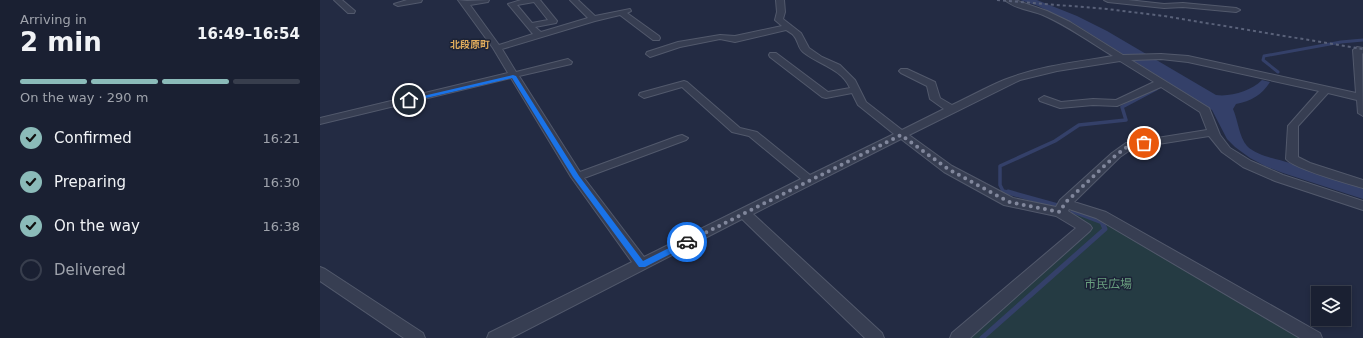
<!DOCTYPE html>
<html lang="en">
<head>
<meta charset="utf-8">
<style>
	:root { --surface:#1a2032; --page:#23283a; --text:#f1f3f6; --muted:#9fa3ac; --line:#383e4d; --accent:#8bbbb9 }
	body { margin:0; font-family:"DejaVu Sans","Noto Sans JP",sans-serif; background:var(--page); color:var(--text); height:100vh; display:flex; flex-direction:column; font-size:15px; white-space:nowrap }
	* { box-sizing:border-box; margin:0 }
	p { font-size:13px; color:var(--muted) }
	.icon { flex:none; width:22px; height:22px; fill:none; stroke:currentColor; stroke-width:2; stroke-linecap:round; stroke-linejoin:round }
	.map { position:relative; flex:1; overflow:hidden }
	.details { display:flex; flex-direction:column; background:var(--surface); width:320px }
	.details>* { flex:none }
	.tools { position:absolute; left:991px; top:286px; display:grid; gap:8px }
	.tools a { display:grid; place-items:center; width:40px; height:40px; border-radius:0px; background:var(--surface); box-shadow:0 2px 6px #0003,0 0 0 1px var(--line); font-size:20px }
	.pin { position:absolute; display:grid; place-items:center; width:34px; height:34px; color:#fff; margin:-17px; border:2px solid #fff; border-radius:50%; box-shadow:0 1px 4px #0007 }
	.courier { position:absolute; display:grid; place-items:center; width:40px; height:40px; margin:-20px; border:3px solid #1a73e8; border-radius:50%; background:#fff; color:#222; box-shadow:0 1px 5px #0007 }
	.head em { font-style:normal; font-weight:600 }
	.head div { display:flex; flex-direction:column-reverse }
	.head { display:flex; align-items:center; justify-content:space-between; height:68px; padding:0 20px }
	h1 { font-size:26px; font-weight:600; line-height:30px }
	.bar { display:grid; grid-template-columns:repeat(4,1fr); gap:6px 4px; align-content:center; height:48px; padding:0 20px }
	.bar i { height:5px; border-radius:3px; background:var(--line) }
	.bar .selected { background:var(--accent) }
	.bar p { grid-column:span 4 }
	ol { padding:0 20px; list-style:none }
	li { display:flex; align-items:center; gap:12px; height:44px }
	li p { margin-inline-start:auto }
	li .icon { padding:4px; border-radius:50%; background:var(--accent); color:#111; stroke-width:4 }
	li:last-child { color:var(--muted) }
	li i { width:22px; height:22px; border:2px solid var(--line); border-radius:50% }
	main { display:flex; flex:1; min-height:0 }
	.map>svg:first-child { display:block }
	.green { fill:#253b43 }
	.water { fill:#344069 }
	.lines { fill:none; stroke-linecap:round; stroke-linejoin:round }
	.stream-far2 { stroke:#344069; stroke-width:3 }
	.stream-far1 { stroke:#344069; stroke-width:3.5 }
	.stream { stroke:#344069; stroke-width:5 }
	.minor-casing { stroke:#52596c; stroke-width:2 }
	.minor { fill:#373e52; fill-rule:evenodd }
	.rail { stroke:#596179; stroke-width:2; stroke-dasharray:3 3; stroke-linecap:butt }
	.route { fill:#1a73e8 }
	.done { stroke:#81879c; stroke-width:4; stroke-dasharray:0 7.2 }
	.labels { text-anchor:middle; stroke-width:3; stroke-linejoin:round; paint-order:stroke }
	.far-quarter-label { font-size:10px; font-weight:bold; fill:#e0ac5c; stroke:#1c2337 }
	.near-park-label { font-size:12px; fill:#699f7f; stroke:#1c2337 }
</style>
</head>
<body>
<main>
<section class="details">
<div class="head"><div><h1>2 min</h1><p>Arriving in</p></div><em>16:49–16:54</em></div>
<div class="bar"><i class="selected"></i><i class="selected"></i><i class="selected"></i><i></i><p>On the way · 290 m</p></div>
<ol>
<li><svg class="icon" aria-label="check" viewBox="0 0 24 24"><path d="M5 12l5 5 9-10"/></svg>Confirmed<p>16:21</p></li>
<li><svg class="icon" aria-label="check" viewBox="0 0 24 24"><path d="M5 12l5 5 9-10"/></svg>Preparing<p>16:30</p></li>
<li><svg class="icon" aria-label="check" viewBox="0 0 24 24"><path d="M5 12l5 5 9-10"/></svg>On the way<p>16:38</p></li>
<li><i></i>Delivered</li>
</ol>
</section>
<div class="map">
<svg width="1043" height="338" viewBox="0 0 1043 338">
	<rect width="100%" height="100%" fill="#232b43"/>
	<!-- green -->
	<path class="green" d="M753,211H761L783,220L983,338H646L769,229L753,217Z"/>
	<!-- water -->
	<path class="water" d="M700,0H717L757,16L787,31L896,95C911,97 931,91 942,80L950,82C942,95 931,101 916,104L913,109C918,120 919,137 927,146C937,156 957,159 970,163C994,171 1019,180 1043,188V199L963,173L945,166L930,158L915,147L907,139L892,110L753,23L718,6Z"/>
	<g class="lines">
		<!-- stream-far2 -->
		<path class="stream-far2" d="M958,72L943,60L944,56L1021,42L1043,40"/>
		<!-- stream-far1 -->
		<path class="stream-far1" d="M692,193L683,191L680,185V166L735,141L759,125L806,120L802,107L836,89"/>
		<!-- stream -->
		<path class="stream" d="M688,192L738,206
			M662,338L785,229L782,222L753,211"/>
		<defs>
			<path id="minor" d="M14,0H22L35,11L34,13H28Z
				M87,0H102L101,2L78,6L74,4Z
				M138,0L147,1L169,0L168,2L150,5L179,45L213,34L188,4L201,0H220L237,21L236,23L215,27L221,32L268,18L250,0H258L275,16L310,9L311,11L307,13L339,36L340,38L339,40H333L300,15L275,21L182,49L196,72L248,59L252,62L251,64L199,76L260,172L358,136L362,135L368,138L366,140L264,178L324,257L481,179L429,136L412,132L362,87L324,98L319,95L320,93L364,81L367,82L420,128L437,132L490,175L574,134L538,105L532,93L506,98L502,97L450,57L449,55L450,53H456L508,92L530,88C521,68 499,65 483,52C478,48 478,40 474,36C472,33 469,32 466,30L415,42L400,39L360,47L330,57L326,54L327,52L358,42L400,35L415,36L462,26L455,20L457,12L456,0H464L465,12L463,19L481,33L489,48L502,57L520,65L535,80L546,102L582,130L624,109L610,99L607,86L581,73L579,71L581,69H587L615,82L620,98L632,105C649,97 667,87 684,80C719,66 757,62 793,56C770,42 748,26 723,15C711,10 695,9 685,0H695L727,11L750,22L803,55L841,54L868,56L1036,93L1033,50L1037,47L1043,48V54L1042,53L1043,116L1038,113L1037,100L1008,93L978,126V157L990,163L1043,180V188C1029,184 974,169 966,159L968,126L999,91L868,62L841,59L811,60L889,108L900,135L910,148L931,161L963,175L1043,201V210L955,181L923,167L902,152L889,136L813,148L800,157L754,202L786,212L1000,333L1002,338H980L776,218L749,209L748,211L770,225L772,228L770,231L650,338H630L632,333L756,228L736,216L684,205L624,172L581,139L433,214L562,333L564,338H545L422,219L191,338H167L169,333L312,262L251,177L191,78L0,124V118L188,73L173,48ZM214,2L228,20L212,23L197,5ZM800,61L834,82L796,100L773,99L741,102L724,96L719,99L720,101L740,108L773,105L797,106L841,87L880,112L887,130L806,143L792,153L740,200L736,207L693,198L632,166L589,135L700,80L737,71Z
				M784,0H808L844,4L863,3L916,8L920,10L916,12L863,7L844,8L788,2Z
				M0,267L5,269L103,333L105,338H84L0,281Z"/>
		</defs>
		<!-- minor casing -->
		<use href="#minor" class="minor-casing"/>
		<!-- minor -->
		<use href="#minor" class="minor"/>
		<!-- rail -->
		<path class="rail" d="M677,0L787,9L844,16L1043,49"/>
	</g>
	<!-- route -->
	<path class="route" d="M193,75L196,76L259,176L323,261L365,240H370V244L325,267H319L253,177L192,78L89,102L86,100Z"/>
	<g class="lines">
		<!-- done -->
		<path class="done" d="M367,242L581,135L628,169L689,202L740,212L745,203L796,155L810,145L824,143"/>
	</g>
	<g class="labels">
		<!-- far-quarter labels -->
		<g class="far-quarter-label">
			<text x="150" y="48">北段原町</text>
		</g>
		<!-- near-park labels -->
		<g class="near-park-label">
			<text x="788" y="288">市民広場</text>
		</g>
	</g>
</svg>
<div class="tools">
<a><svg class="icon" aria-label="layers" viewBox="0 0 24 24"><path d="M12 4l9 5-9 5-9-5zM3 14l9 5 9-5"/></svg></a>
</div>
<div class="pin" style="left:824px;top:143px;background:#ea580c"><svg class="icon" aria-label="bag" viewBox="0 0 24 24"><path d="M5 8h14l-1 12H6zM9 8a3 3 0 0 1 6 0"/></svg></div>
<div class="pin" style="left:89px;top:100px;background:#1f2937"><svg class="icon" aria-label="home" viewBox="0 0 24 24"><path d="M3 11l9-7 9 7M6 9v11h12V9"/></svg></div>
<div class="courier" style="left:367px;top:242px"><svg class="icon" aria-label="car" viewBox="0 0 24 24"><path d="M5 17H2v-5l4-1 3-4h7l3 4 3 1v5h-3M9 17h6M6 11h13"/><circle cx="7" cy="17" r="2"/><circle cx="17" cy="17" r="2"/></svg></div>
</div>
</main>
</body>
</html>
